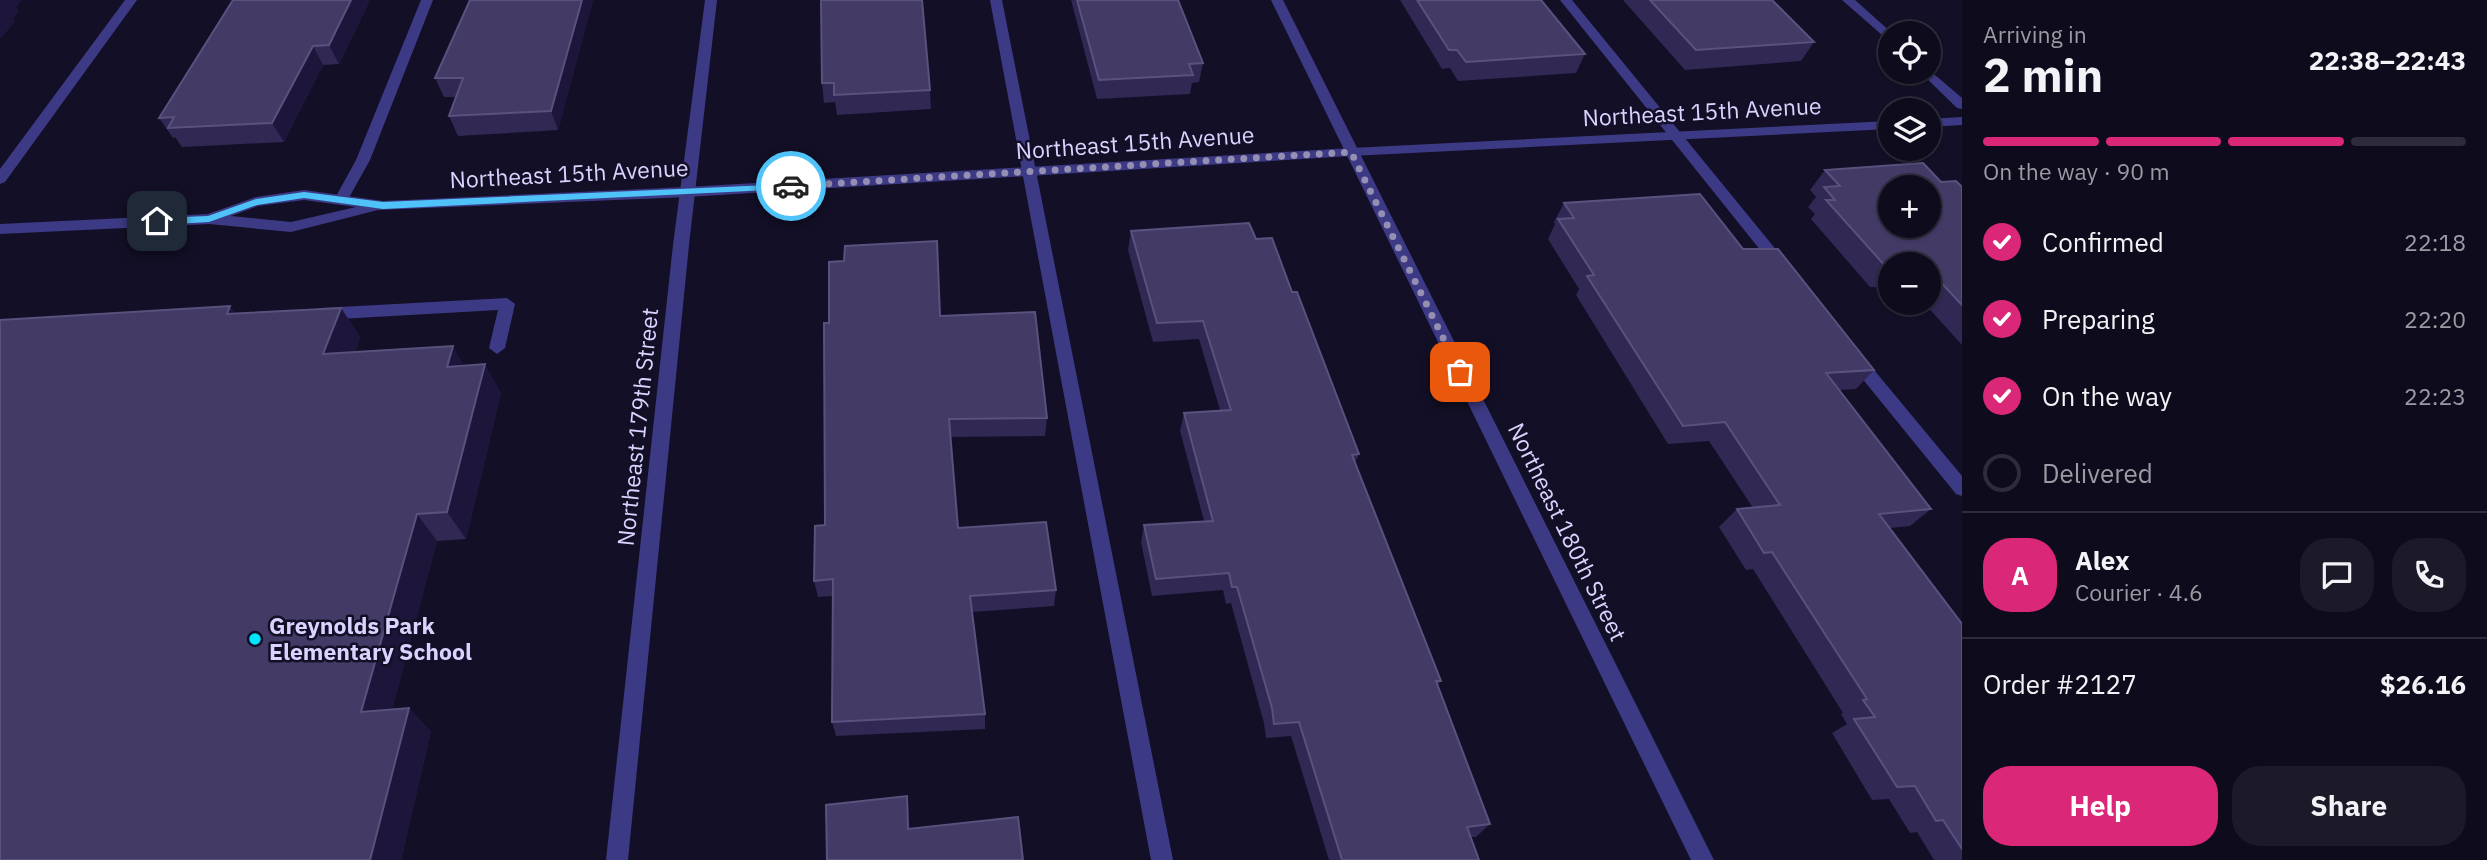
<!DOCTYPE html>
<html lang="en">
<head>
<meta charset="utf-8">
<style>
	:root { --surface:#0e0b1c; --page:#1c1929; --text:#f1f3f6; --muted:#9b9ba3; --line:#2e2b3b; --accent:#db2777 }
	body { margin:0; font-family:"IBM Plex Sans",sans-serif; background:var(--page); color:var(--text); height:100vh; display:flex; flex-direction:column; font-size:26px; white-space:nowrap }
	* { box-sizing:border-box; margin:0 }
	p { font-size:23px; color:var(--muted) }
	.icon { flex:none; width:38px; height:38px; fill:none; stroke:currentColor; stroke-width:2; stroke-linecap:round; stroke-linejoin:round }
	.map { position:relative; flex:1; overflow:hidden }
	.details { display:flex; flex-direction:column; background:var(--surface); width:525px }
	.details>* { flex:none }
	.fabs { position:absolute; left:1878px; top:21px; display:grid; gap:14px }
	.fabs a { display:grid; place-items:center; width:63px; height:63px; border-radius:50%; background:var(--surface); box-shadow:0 2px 5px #0004,0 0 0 2px var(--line); font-size:35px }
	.pin { position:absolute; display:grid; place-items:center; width:60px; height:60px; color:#fff; margin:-30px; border-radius:14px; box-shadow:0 4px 10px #0006 }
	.courier { position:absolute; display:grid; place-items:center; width:70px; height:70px; margin:-35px; border:5px solid #4fc3f7; border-radius:50%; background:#fff; color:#222; box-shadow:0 2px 9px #0007 }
	.headline em { font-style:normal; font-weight:700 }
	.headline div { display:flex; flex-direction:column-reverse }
	.headline { display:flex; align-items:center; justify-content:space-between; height:119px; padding:0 21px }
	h1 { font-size:46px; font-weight:700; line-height:52px }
	.bar { display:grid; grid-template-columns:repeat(4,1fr); gap:10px 7px; align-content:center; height:84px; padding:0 21px }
	.bar i { height:9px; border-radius:5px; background:var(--line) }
	.bar .on { background:var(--accent) }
	.bar p { grid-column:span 4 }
	.line { display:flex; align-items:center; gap:18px; padding:0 21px; border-top:2px solid var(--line) }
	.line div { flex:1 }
	.round { display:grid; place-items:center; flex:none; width:74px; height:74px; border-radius:28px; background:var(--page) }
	ol { padding:0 21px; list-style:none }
	li { display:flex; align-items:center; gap:21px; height:77px }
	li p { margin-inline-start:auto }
	li .icon { padding:7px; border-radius:50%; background:var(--accent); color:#fff; stroke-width:4 }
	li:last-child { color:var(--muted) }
	li i { width:38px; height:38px; border:4px solid var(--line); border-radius:50% }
	.cta { display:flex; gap:14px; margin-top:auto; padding:14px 21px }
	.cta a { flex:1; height:80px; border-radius:28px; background:var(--accent); color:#fff; font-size:28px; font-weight:700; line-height:80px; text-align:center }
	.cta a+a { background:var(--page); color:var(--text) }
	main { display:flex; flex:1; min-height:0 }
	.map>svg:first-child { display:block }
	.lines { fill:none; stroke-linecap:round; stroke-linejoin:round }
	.service { fill:#3d3a85; fill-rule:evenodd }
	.minor { fill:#3d3a85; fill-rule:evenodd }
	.tertiary { fill:#3d3a85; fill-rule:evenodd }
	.wall { fill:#312854 }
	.shaded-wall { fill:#1d163a }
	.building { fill:#433a66; stroke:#5a527e; stroke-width:2; fill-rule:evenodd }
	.route { fill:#4fc3f7 }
	.done { stroke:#948fb3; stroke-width:7; stroke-dasharray:0 12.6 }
	.poi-dot { fill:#00e5ff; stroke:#130f26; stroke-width:2.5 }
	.labels { text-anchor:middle; stroke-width:5; stroke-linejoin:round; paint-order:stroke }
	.street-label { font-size:23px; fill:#d9d4ff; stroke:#130f26 }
	.poi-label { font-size:23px; font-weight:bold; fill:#d9d4ff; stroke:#130f26; text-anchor:start }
</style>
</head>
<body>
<main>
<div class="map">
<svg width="1962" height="860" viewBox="0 0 1962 860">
	<rect width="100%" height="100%" fill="#130f26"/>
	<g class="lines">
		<!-- service -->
		<path class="service" d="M421,0H433L370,160L346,203H336L334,200L356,160Z
			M990,0H1002L1173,860H1151Z
			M1560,0H1572L1787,263L1790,267L1787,271H1777Z
			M507,298L515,304L505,348L497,354L489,348L498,310L321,320L313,314L321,308Z
			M1854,351L1860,353L1962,476V496L1956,494L1848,361L1846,357Z"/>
		<!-- minor -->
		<path class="minor" d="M125,0H137L5,182L0,184V169Z
			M705,0H717L689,245L628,860H606L673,245Z
			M1271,0H1283L1714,860H1691Z
			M1842,0H1855L1892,33L1890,42Z
			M1928,69L1962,98V109L1957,108L1920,72H1928Z"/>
		<!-- tertiary -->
		<path class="tertiary" d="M1962,117V125L1928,127V119Z
			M1890,121V129L1351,156L687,197L378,210L291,232L209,224L0,234V224L208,214L256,197L304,190L383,201L687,187L1351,148ZM304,200L356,207L291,222L231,216L258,206Z"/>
	</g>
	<!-- wall -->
	<path class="wall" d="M233,0H370L339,64L323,65L284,142L182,147L175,137L173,138L159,118Z
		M470,0H593L558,130L458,136L449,116L456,97H444L435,78Z
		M821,0L930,90L931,109L837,115L835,102L824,103L822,83Z
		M1071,0H1178L1203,63L1199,82L1192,83L1190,94L1097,99Z
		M1400,0H1541L1585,54L1576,73L1458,81L1450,68L1442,69Z
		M1623,0H1772L1814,42L1801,61L1685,70Z
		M1825,170L1941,182L1962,187V345L1924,303H1928V264H1890V287H1870L1811,219L1815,214L1808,207L1816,197L1810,190Z
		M1564,203L1743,249L1874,370L1856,389L1839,390L1931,509L1910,526L1890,528L1962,624V860H1934L1917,832L1910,833L1889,799L1872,800L1832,733L1847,724L1841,714L1843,713L1753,569L1746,570L1719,527L1737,509L1753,508L1709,441L1668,444L1576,295L1579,289L1548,239L1555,224L1554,222Z
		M1131,231L1256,239L1292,292L1359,454L1355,462L1441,681L1438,685L1490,824L1476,837H1471L1479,860H1329L1291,736L1266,738L1264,723L1231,603L1226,604L1223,590L1152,596L1141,542L1144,525L1204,521L1180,431L1184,413L1220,410L1199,339L1153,342L1128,250Z
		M844,261L940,316L1047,418L1045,436L950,437L958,528L1056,590L1054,606L972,612L985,714V729L836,736L832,722L833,596L818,597L814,581L825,525L829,323Z
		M341,308L360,337L355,352L464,365L501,393L466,539L437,541L392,709L431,731L401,860H0L236,313Z"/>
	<!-- shaded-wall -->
	<path class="shaded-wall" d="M0,0H22L16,7L19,11L13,19L15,22L0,39Z
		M351,0H370L339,64L329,45Z
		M582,0H593L558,130L551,111Z
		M313,46L323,65L284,142L272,123Z
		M230,306L253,335L227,314Z
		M341,308L360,337L344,383L323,354Z
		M453,346L469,375L447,367Z
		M485,364L501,393L466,539L447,512Z
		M417,514L437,541L386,734L361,712Z
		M409,708L431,731L401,860H370Z
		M907,796L909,809L910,842L908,829Z"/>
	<!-- building -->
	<path class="building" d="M233,0H351L329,45L313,46L272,123L168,128L174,117L159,118Z
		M470,0H582L551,111L449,116L463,78H435Z
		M821,0H922L930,90L834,95V83H822Z
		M1077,0H1178L1203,63L1189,64L1193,75L1099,80Z
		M1417,0H1541L1585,54L1466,62L1457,50H1449Z
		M1650,0H1772L1814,42L1696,50Z
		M1923,163L1941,182L1956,181L1962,187V305L1934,275H1928V264H1890V268H1887L1826,200H1835L1824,187L1840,186L1825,170ZM1890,187H1928V226H1890Z
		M1700,194L1743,249H1778L1874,370L1826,373L1931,509L1879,514L1962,624V849L1943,820L1936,821L1915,786L1897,787L1854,719L1875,717L1863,700L1867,699L1772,552L1764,553L1737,509L1780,505L1725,422L1683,426L1587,276L1594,275L1558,219L1574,218L1564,203Z
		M1249,223L1256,239L1272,238L1292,292H1297L1359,454L1352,455L1441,681H1436L1490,824L1467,827L1479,860H1342L1299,722L1274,724L1272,708L1237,587H1232L1229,573L1156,579L1144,525L1213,521L1184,413L1231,410L1203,321L1157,323L1131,231Z
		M937,241L940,316L1035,312L1047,418L949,419L958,528L1046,522L1056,590L970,596L985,714L832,722L833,579L814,581L815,526L825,525L824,323H829V262L844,261L845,246Z
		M230,306L227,314L341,308L323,354L453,346L447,367L485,364L447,512L417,514L361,712L409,708L370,860H0V320Z
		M907,796L908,829L1018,817L1023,860H827L826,805Z"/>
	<!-- route -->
	<path class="route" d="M794,184V188L791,189L383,209L304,198L257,205L209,222L157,225L152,221L157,218L208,216L256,199L304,192L383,202Z"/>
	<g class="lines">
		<!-- done -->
		<path class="done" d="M791,186L1351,152L1460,372"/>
	</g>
	<!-- markers -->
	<circle class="poi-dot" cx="255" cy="639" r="7"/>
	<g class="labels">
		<!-- street labels -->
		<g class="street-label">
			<text transform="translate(1702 112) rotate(-3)" y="8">Northeast 15th Avenue</text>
			<text transform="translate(1135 143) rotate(-4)" y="8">Northeast 15th Avenue</text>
			<text transform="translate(569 174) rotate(-3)" y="8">Northeast 15th Avenue</text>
			<text transform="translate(638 427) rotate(-84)" y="8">Northeast 179th Street</text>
			<text transform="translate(1567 532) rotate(64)" y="8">Northeast 180th Street</text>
		</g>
		<!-- poi labels -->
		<g class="poi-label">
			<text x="269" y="634">Greynolds Park<tspan x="269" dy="26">Elementary School</tspan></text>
		</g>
	</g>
</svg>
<div class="fabs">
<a><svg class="icon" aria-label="locate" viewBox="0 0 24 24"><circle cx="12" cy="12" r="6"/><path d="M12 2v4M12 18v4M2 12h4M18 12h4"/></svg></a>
<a><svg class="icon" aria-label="layers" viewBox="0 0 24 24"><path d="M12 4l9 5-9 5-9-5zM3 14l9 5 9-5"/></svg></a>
<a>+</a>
<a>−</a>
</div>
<div class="pin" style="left:1460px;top:372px;background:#ea580c"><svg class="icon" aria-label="bag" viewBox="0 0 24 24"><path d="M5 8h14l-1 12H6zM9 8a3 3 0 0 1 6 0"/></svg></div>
<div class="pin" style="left:157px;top:221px;background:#1f2937"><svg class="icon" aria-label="home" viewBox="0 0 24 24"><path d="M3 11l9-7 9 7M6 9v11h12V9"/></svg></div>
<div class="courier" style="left:791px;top:186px"><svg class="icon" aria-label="car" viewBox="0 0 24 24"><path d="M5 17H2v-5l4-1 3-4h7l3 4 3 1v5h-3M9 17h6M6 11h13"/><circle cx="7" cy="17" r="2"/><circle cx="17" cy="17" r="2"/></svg></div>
</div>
<section class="details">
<div class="headline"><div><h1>2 min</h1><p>Arriving in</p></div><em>22:38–22:43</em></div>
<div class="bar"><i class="on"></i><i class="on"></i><i class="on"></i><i></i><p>On the way · 90 m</p></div>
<ol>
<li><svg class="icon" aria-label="check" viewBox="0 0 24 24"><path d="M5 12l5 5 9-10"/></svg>Confirmed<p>22:18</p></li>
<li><svg class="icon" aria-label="check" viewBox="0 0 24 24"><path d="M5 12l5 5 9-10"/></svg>Preparing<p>22:20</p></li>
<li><svg class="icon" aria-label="check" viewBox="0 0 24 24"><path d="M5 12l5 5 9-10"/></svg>On the way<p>22:23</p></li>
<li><i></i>Delivered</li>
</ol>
<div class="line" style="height:126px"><b class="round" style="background:var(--accent);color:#fff">A</b><div><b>Alex</b><p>Courier · 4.6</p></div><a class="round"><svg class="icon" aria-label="chat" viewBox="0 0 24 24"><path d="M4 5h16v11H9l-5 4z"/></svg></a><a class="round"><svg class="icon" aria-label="phone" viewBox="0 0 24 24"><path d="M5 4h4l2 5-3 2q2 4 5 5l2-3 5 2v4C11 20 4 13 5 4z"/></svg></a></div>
<div class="line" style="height:91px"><div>Order #2127</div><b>$26.16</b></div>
<div class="cta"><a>Help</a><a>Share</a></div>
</section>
</main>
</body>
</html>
